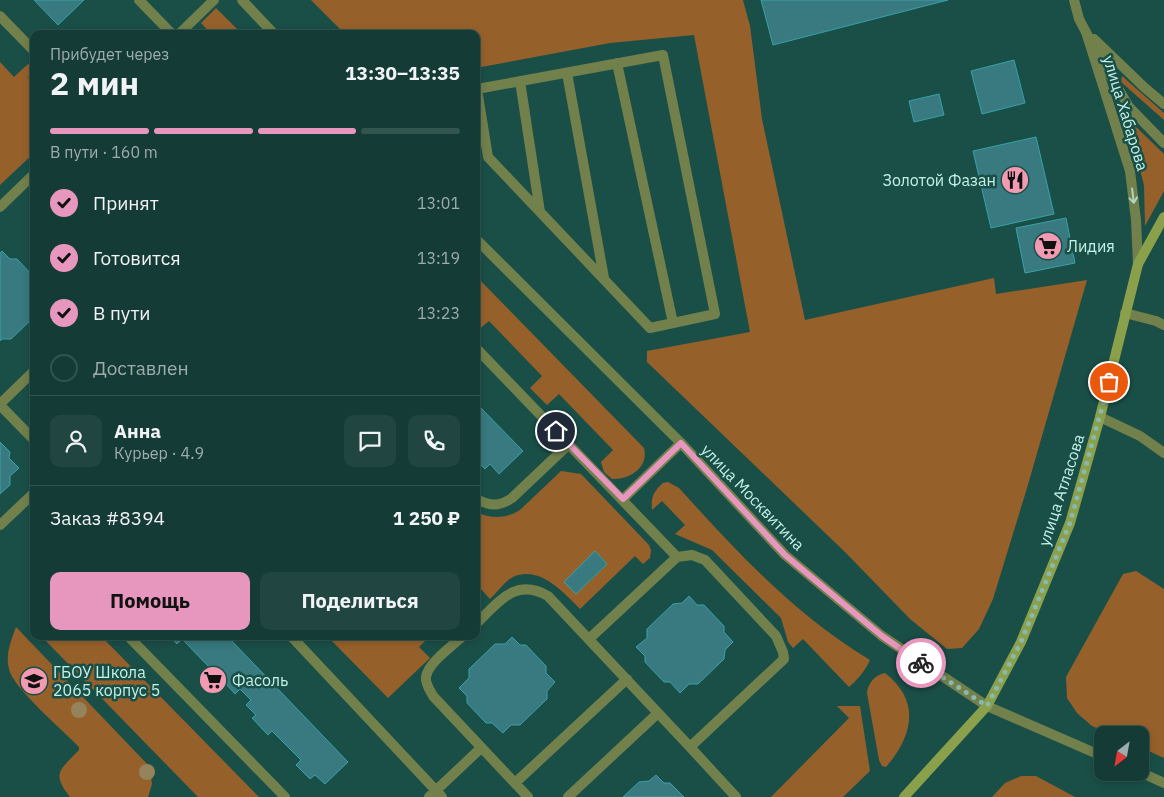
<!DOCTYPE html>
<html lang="ru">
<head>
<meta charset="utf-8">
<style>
	:root { --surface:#143b35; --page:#214641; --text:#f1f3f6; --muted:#9dadad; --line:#335550; --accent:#e797bd }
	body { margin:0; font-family:"IBM Plex Sans",sans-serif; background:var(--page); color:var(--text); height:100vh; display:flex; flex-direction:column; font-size:19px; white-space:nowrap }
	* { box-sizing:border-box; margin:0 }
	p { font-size:16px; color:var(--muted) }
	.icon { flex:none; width:28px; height:28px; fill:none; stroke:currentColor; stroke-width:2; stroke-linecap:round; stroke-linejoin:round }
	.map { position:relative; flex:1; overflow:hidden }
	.drawer { position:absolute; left:30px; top:30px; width:450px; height:610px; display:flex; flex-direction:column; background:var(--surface); border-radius:10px; box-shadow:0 2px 8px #0003,0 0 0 1px var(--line) }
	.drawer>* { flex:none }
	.needle { width:32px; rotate:211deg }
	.tools { position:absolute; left:1094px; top:726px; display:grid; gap:10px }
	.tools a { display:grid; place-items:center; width:55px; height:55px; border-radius:10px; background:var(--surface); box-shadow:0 2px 8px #0003,0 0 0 1px var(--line); font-size:25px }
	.pin { position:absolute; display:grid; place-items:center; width:42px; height:42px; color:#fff; margin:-21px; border:2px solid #fff; border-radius:50%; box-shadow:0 1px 5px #0007 }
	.courier { position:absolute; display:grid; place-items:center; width:50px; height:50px; margin:-25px; border:4px solid #e797bd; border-radius:50%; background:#fff; color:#222; box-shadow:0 1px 6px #0007 }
	.summary em { font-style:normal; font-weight:800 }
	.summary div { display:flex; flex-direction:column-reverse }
	.summary { display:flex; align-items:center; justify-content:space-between; height:85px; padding:0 20px }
	h1 { font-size:32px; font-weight:800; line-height:38px }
	.bar { display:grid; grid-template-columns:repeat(4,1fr); gap:8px 5px; align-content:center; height:60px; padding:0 20px }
	.bar i { height:6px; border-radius:4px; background:var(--line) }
	.bar .active { background:var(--accent) }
	.bar p { grid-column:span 4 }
	.line { display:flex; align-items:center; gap:12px; padding:0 20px; border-top:1px solid var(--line) }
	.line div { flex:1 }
	.round { display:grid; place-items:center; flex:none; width:52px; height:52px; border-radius:10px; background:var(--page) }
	ol { padding:0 20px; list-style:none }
	li { display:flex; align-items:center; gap:15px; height:55px }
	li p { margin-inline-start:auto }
	li .icon { padding:5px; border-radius:50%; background:var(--accent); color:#111; stroke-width:4 }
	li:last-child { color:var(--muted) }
	li i { width:28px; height:28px; border:2px solid var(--line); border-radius:50% }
	.button { display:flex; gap:10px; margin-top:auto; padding:10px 20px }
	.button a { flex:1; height:58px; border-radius:10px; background:var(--accent); color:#111; font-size:20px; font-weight:800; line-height:58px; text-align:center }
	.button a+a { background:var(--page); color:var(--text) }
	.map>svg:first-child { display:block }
	.green { fill:#96602b; fill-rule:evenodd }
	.building { fill:#387a7f; stroke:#36a2aa }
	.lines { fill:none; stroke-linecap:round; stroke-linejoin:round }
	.service { stroke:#72804c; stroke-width:10 }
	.minor { stroke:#72804c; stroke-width:10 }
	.tertiary { stroke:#72804c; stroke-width:10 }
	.secondary { stroke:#8aa04b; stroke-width:10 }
	.tree { fill:#94835b }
	.oneway { stroke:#afd4c0 }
	.done { stroke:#88b8af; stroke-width:5; stroke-dasharray:0 9 }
	.route { stroke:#e797bd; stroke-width:6 }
	.labels { text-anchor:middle; stroke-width:5; stroke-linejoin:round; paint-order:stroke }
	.street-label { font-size:16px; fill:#c3f0e7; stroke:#1a4f47 }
	.poi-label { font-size:16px; fill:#c3f0e7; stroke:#1a4f47; text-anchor:start }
</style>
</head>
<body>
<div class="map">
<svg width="1164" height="797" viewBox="0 0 1164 797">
	<rect width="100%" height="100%" fill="#1a4f47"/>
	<!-- green -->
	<path class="green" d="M311,0H743L750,26L762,119L805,320L994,278L996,294L1087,280L1027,488L993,599L979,629L962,648L947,649L910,619L845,552L647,362V351L750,332L694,35L610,43L476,68V34H345Z
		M216,8L242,34H211L201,23Z
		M0,62L14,77L28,64L34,70L28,77L34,84V153L0,185Z
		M1122,76L1164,113V120L1121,82Z
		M1126,117L1164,154V191L1145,226L1144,185Z
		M476,276L644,448C649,467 630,480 612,479L604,472L601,462L613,450L559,394L547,405L530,388L542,376L489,321L476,332Z
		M561,471L581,474L649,545L651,550L650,558L643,564L635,556L580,609C564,593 540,565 513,577C505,581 497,593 490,599L480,588L476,592V512C492,519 505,519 520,510ZM595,551L607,564L576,594L564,582Z
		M668,482L679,488C737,552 795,615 870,660C865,671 858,679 849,687L803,639L793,648L788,642L781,618L712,550L675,534L685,525L662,501L652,510C651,497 653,492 663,483Z
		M1136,571L1164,589V758L1140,747V735H1112L1092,726L1077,713L1067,698L1066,677L1123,574Z
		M16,627L150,767L152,784L148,797H70C51,773 60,770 79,750V747C64,731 13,688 9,669C5,655 11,641 16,627Z
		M41,636H101L259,797H198Z
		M327,636H430L419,647L430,658L388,698Z
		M885,673C921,701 913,736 886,767L882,766L879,760L867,693C868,683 875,675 885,673Z
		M837,706H860L870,771L843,797H771L849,718Z
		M1021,776H1036L1075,797H992L1005,783Z"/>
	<!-- building -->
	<path class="building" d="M34,0H84L58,25Z
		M761,0H948L773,45Z
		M1014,60L1025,103L982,114L971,71Z
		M939,94L944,115L914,122L909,101Z
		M1036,137L1054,214L991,228L973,151Z
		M1066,218L1075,263L1025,273L1016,228Z
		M2,251L10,259H17L34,277V317L11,339H2L0,341V253Z
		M476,403L523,451L499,474L490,464L485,469L476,460Z
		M0,442L10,452L9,458L19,468L10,476V485L0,494Z
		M595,551L607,564L576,594L564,582Z
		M689,596L697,605H704L724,626V632L733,642L725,650L724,659L698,684H689L680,693L670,682H664L645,662V656L636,647L647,638V629L673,604L682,603Z
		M170,636H227L348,762L325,784L315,775L310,779L296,765L301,760L272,731L268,735L252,718L256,715L246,705L251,700L240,689L235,694L226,684L222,688L207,672L211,669L182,639L177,644Z
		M512,637L520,645H526L546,666V673L555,682L547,691V699L520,725H511L503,733L492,723H486L467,703V696L459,688L469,678V669L495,644H505Z
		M656,775L664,783H670L684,797H623L639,782L649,781Z"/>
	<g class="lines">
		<!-- service -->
		<path class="service" d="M139,0L172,34
			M0,16L34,51
			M179,34L214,0
			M617,63L673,323
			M567,73L604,278
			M520,81L540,212
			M476,89H477C539,78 601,66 663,55L715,314L650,328L488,157L477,89
			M0,207L34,174
			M1125,313L1156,321L1164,325
			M476,348L677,557L692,555L705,560L776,636L783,652L784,659L690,747L548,596C515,577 499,602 476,624
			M0,404L34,371
			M0,405L34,440
			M1100,417L1140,436L1164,453
			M476,499C490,506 499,507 512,498L569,444
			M623,499L681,443
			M0,525L34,493
			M128,636L285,797
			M291,636L442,797
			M463,636C452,646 428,663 426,677C425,684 430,690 433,696L528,797
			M589,639L677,557
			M690,747L736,797
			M515,783L627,679
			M429,797L481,748
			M568,797L658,713"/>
		<!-- minor -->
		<path class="minor" d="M242,0L274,34
			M1074,0L1079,19L1088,36
			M1086,32L1130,171L1136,220L1138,264
			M1094,39L1145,88L1164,104
			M1095,49L1129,107L1164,143
			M476,239L681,443L785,555L882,636L987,706"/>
		<!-- tertiary -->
		<path class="tertiary" d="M987,706L1102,756
			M1140,772L1164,783"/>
		<!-- secondary -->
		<path class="secondary" d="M904,797L987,706L1021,642L1070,523L1100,417L1138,264L1164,217"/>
	</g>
	<!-- trees -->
	<g class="tree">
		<circle cx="79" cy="710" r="8"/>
		<circle cx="147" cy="772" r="8"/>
	</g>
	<!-- one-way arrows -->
	<defs><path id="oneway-shaft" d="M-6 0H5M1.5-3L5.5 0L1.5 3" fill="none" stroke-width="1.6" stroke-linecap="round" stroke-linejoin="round" transform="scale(1.25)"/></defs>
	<use class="oneway" href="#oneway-shaft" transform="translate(1133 196) rotate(83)"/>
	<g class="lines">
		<!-- done -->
		<path class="done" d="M921,663L987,706L1021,642L1070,523L1109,382"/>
		<!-- route -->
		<path class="route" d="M556,431L623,499L681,443L785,555L882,636L921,663"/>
	</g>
	<!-- icons -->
	<defs>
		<symbol id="restaurant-disc" viewBox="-11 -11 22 22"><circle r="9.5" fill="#f19ab2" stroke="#1a4f47"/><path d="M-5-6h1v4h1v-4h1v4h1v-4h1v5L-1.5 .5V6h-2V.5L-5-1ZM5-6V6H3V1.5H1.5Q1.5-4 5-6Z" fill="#111"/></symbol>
		<symbol id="supermarket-disc" viewBox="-11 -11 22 22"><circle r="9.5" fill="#f19ab2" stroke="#1a4f47"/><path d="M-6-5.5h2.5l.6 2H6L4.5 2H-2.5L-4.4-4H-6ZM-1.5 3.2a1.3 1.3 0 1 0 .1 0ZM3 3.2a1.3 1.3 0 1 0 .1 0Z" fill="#111"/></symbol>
		<symbol id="school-disc" viewBox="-11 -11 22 22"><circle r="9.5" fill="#f19ab2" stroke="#1a4f47"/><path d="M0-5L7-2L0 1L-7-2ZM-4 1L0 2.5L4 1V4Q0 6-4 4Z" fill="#111"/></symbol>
	</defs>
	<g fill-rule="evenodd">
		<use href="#restaurant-disc" x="999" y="164" width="32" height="32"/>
		<use href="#supermarket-disc" x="1032" y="230" width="32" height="32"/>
		<use href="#supermarket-disc" x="197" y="664" width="32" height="32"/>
		<use href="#school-disc" x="18" y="665" width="32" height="32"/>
	</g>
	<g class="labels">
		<!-- street labels -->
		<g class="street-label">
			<text transform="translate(1126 113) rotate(73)" y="6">улица Хабарова</text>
			<text transform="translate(1061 490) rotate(-72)" y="6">улица Атласова</text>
			<text transform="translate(753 497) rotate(46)" y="6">улица Москвитина</text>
		</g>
		<!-- poi labels -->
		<g class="poi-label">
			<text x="996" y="186" text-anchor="end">Золотой Фазан</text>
			<text x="1067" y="252">Лидия</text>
			<text x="53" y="678">ГБОУ Школа<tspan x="53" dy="18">2065 корпус 5</tspan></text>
			<text x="232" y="686">Фасоль</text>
		</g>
	</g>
</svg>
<div class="tools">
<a><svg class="needle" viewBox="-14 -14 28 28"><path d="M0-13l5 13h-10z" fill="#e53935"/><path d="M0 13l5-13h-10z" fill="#9dadad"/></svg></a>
</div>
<div class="pin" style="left:1109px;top:382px;background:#ea580c"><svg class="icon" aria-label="bag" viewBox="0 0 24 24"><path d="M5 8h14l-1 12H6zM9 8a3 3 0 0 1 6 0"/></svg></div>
<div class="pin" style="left:556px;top:431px;background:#1f2937"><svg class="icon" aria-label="home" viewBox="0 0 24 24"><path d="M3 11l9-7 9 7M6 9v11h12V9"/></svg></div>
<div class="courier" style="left:921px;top:663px"><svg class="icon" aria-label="bike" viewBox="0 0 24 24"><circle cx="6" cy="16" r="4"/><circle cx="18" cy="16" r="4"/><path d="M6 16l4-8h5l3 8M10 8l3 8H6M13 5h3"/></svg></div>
<section class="drawer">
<div class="summary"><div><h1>2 мин</h1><p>Прибудет через</p></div><em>13:30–13:35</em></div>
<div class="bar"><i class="active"></i><i class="active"></i><i class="active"></i><i></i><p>В пути · 160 m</p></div>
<ol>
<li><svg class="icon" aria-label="check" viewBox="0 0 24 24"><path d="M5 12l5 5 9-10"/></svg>Принят<p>13:01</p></li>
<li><svg class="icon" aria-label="check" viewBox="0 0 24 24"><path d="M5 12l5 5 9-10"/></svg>Готовится<p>13:19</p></li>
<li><svg class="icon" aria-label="check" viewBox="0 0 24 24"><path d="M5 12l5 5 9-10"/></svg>В пути<p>13:23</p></li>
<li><i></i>Доставлен</li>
</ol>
<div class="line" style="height:90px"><a class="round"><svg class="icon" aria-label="person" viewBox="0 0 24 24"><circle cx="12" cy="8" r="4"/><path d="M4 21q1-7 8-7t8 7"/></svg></a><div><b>Анна</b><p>Курьер · 4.9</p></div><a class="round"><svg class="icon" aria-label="chat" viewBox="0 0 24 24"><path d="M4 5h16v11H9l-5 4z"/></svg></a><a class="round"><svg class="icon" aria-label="phone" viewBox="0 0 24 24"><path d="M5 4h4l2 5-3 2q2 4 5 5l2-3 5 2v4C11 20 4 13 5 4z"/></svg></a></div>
<div class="line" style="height:65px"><div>Заказ #8394</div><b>1 250 ₽</b></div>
<div class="button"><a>Помощь</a><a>Поделиться</a></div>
</section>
</div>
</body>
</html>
